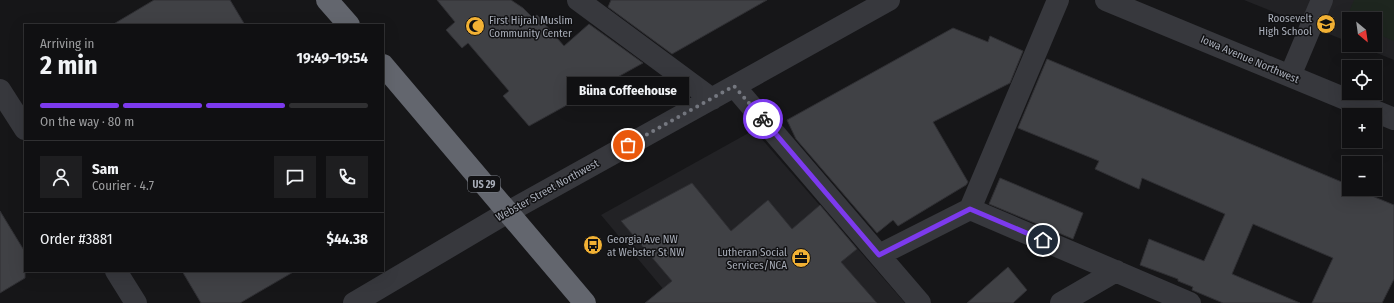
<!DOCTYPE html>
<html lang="en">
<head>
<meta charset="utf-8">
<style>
	:root { --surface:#101012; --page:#1e1e20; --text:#f1f3f6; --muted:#9c9d9f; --line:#303032; --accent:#7c3aed }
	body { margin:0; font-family:"Fira Sans Condensed",sans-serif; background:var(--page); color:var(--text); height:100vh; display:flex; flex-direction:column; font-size:15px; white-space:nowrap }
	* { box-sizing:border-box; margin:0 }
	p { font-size:13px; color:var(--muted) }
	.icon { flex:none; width:22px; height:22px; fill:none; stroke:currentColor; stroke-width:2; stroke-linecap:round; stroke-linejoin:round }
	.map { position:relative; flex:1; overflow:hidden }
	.drawer { position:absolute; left:24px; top:24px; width:360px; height:248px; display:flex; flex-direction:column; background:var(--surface); border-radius:0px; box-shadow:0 4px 16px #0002,0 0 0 1px var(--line) }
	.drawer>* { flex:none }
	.needle { width:26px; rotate:151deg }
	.tools { position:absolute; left:1342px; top:12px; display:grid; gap:8px }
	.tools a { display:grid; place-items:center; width:40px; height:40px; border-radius:0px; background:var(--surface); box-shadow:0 4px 16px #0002,0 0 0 1px var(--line); font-size:20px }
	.pin { position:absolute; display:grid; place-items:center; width:34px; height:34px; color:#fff; margin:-17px; border:2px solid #fff; border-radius:50%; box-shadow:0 1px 4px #0007 }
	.courier { position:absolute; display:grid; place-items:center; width:40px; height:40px; margin:-20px; border:3px solid #7c3aed; border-radius:50%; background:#fff; color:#222; box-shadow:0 1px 5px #0007 }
	.bubble { position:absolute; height:28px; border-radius:0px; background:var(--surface); box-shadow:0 4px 16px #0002,0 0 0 1px var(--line); font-size:13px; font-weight:700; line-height:28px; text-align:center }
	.headline em { font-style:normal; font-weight:700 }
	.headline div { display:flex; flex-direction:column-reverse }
	.headline { display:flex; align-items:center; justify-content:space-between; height:68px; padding:0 16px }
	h1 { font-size:26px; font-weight:700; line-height:30px }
	.bar { display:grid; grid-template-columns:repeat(4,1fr); gap:6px 4px; align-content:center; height:48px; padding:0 16px }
	.bar i { height:5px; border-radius:3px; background:var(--line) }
	.bar .selected { background:var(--accent) }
	.bar p { grid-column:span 4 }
	.line { display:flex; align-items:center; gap:10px; padding:0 16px; border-top:1px solid var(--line) }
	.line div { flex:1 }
	.round { display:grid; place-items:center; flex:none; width:42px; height:42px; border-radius:0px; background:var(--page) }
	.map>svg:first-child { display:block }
	.built { fill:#222225 }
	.green { fill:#1e261f }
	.building { fill:#404145; stroke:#303034 }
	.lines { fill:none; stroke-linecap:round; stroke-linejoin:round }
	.minor { stroke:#37383d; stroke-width:22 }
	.highway { stroke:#63666e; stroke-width:22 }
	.done { stroke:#757880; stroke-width:4; stroke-dasharray:0 7.2 }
	.route { stroke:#7c3aed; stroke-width:5 }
	.labels { text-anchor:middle; stroke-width:3; stroke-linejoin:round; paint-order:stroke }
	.shield { fill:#111113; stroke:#7b7e86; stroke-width:1 }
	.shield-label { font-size:10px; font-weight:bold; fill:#a8adb8 }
	.poi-label { font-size:11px; fill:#a8adb8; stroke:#111113; text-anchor:end }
	.street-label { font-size:11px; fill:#a8adb8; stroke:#111113 }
</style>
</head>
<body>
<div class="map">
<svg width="1394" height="303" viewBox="0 0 1394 303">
	<rect width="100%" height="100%" fill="#161618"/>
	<!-- built -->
	<path class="built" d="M1244,0H1394V60L1357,45H1375V19H1349V42Z
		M754,130L905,303H675L601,215Z"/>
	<!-- green -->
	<path class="green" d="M1354,0H1394V41L1375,33V19H1349V22L1345,21Z"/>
	<!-- building -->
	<path class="building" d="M154,0H230L245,25H112Z
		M437,0H511L523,8L533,18L537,15L564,46L589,24L643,63L529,126L503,96L509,91L468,43L462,48L446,30L455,22Z
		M611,0H767L672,54L608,7Z
		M953,28L988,42L990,36L1023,51L1010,83L933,122L968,182L966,185L898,226L893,220L877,233L796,139L787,120Z
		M1047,59L1349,185V189H1359L1360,191L1394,205V279L1382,303H1312L1333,258L1253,224L1232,274L1300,303H1223L1192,290L1193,287L1178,281V279L1140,265L1149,239L1204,261L1225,214L1142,178L1139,189L1095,169L1099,161L1018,128Z
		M1000,178L1083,213L1073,239L989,204Z
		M692,183L731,231L768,200L792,229L820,205L857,249L841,262L877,303H645L672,281L621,221Z
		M0,211L25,252V278L0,293Z
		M1008,267L1027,290L1013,303H967Z
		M182,271H295L240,303H201Z"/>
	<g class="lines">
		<!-- minor -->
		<path class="minor" d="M578,0L712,99
			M1106,0L1394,119
			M1290,76L1322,0
			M734,86L920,303
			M0,90L25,129
			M970,209L1058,0
			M879,255L970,209L1190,303
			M116,271L136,303
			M354,303L508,212L889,0
			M1061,303L1116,271"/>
		<!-- highway -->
		<path class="highway" d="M327,0L349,25
			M383,65L585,303"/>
	</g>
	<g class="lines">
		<!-- done -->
		<path class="done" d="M628,145L734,86L763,119"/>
		<!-- route -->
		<path class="route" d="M763,119L879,255L970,209L1043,240"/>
	</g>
	<!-- icons -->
	<defs>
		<symbol id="school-disc" viewBox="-11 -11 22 22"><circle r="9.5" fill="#f2b134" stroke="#111113"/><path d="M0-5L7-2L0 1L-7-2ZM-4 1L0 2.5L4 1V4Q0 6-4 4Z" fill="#111"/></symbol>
		<symbol id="mosque-disc" viewBox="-11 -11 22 22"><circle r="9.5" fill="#f2b134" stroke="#111113"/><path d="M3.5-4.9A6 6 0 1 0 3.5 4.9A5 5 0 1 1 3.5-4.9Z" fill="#111"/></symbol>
		<symbol id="bus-disc" viewBox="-11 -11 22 22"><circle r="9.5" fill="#f2b134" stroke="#111113"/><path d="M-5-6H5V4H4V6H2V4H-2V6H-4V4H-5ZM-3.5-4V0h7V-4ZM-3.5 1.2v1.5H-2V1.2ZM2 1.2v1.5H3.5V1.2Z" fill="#111"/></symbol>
		<symbol id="office-disc" viewBox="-11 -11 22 22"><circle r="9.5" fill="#f2b134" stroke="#111113"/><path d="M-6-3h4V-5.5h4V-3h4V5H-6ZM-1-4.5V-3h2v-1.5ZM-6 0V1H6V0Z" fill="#111"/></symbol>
	</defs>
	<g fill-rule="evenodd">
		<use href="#school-disc" x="1315" y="13" width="22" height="22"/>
		<use href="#mosque-disc" x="464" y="15" width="22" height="22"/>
		<use href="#bus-disc" x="582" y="234" width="22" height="22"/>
		<use href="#office-disc" x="790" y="247" width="22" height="22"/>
	</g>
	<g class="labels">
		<!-- shield labels -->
		<rect class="shield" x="468" y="176" width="32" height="16" rx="3"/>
		<g class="shield-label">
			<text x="484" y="188">US 29</text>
		</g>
		<!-- poi labels -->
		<g class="poi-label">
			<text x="1312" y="22">Roosevelt<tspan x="1312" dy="13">High School</tspan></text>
			<text x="489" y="24" text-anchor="start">First Hijrah Muslim<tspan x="489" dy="13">Community Center</tspan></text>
			<text x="607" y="243" text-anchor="start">Georgia Ave NW<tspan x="607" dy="13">at Webster St NW</tspan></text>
			<text x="787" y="256">Lutheran Social<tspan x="787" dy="13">Services/NCA</tspan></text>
		</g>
		<!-- street labels -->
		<g class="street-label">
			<text transform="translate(1250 59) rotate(23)" y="4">Iowa Avenue Northwest</text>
			<text transform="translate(547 190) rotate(-29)" y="4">Webster Street Northwest</text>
		</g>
	</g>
</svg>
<div class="tools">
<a><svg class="needle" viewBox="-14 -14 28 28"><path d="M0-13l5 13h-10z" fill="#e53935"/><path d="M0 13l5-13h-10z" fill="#9c9d9f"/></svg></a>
<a><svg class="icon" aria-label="locate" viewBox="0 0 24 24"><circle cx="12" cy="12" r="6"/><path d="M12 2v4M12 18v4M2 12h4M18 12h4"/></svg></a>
<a>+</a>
<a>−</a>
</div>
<div class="pin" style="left:628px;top:145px;background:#ea580c"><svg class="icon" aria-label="bag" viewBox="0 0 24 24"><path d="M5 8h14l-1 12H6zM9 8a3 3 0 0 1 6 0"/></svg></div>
<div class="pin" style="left:1043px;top:240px;background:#1f2937"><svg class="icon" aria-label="home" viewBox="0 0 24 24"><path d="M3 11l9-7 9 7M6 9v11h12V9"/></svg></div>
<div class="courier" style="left:763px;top:119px"><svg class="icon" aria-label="bike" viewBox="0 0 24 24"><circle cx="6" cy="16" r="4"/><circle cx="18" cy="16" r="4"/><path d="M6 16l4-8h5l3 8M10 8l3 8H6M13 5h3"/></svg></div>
<div class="bubble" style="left:567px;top:77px;width:122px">Büna Coffeehouse</div>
<section class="drawer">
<div class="headline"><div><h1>2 min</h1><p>Arriving in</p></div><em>19:49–19:54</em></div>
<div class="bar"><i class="selected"></i><i class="selected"></i><i class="selected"></i><i></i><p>On the way · 80 m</p></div>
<div class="line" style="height:72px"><a class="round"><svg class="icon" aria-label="person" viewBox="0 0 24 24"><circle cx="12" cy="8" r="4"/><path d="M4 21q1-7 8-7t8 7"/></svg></a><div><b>Sam</b><p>Courier · 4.7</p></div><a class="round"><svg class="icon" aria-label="chat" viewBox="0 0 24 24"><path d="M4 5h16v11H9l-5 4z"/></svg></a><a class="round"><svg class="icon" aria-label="phone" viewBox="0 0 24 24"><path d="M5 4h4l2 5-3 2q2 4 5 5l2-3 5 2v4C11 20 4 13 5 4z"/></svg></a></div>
<div class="line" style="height:52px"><div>Order #3881</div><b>$44.38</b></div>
</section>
</div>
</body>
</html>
